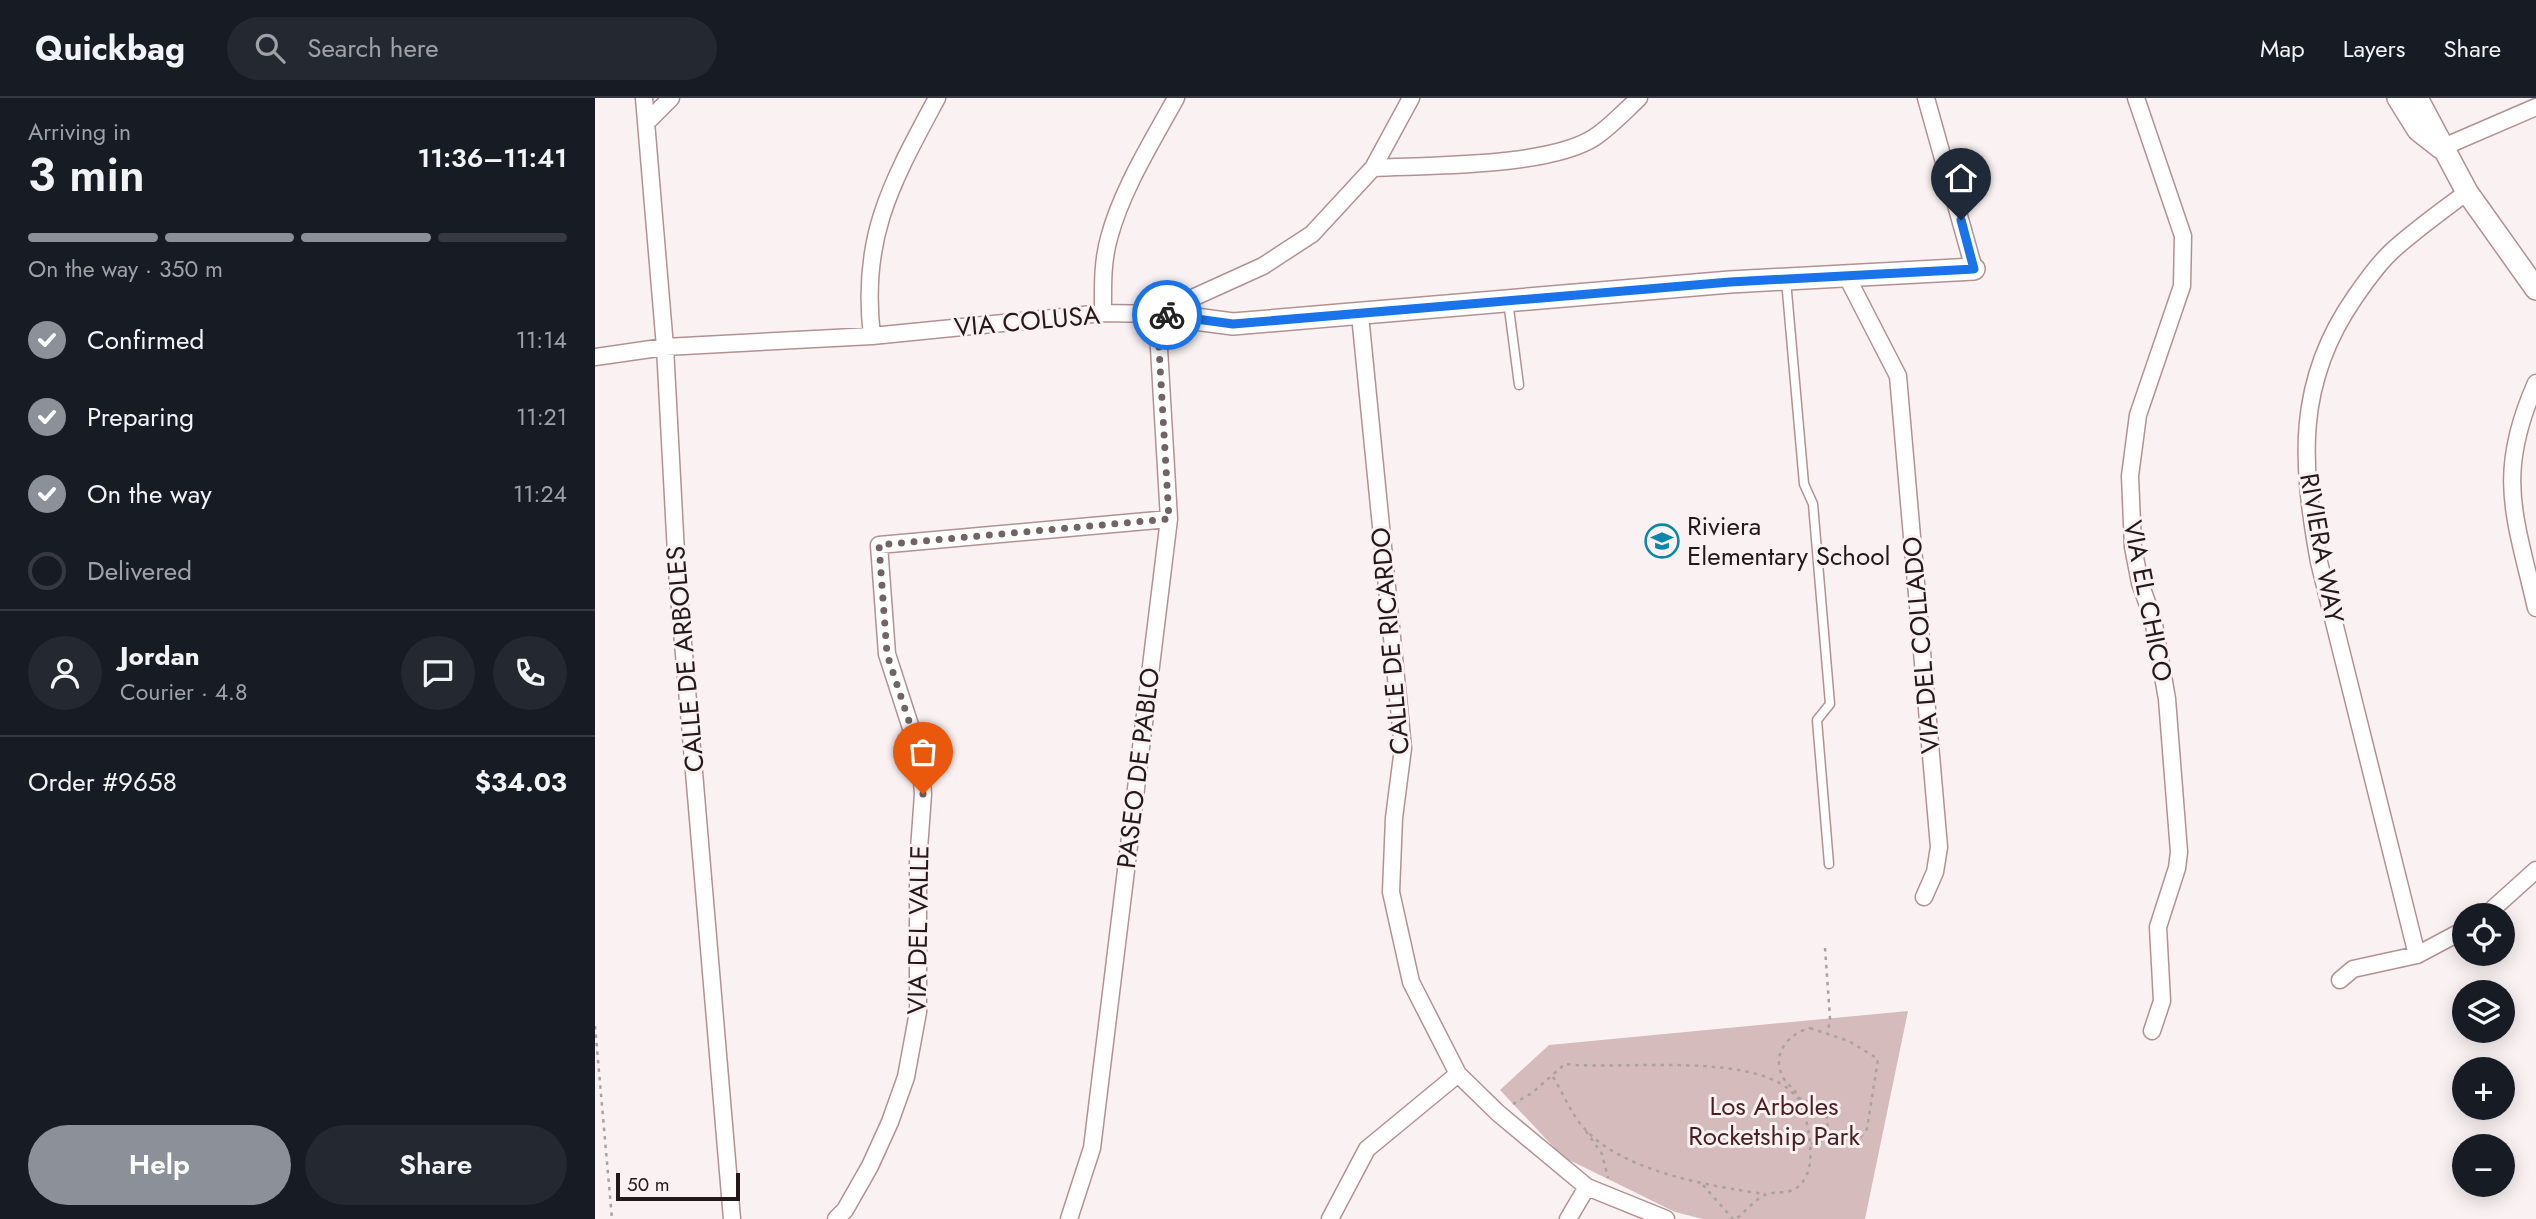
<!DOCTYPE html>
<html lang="en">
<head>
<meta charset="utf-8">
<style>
	:root { --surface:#171b24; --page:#242831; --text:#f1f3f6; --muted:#9ea1a6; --line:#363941; --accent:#8c9099 }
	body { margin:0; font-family:Jost,sans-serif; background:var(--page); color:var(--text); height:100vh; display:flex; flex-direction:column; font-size:26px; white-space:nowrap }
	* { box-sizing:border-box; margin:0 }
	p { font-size:23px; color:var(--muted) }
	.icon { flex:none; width:38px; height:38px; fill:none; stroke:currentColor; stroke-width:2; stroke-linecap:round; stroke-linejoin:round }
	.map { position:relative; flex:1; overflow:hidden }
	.drawer { display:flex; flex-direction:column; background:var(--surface); width:595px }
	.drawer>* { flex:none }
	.controls { position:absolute; left:1857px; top:805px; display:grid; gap:14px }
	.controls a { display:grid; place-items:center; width:63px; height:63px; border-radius:50%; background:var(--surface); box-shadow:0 4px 18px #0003; font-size:35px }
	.scale { position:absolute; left:21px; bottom:18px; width:124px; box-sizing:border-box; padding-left:7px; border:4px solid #251819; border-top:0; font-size:19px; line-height:24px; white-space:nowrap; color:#251819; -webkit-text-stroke:5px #faf2f2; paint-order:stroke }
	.pin { position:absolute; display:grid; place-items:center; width:60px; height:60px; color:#fff; margin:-72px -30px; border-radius:50% 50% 50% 0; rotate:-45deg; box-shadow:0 0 7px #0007 }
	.pin .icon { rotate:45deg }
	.courier { position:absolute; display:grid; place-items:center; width:70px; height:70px; margin:-35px; border:5px solid #1a73e8; border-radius:50%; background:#fff; color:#222; box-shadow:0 2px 9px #0007 }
	.overview em { font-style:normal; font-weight:600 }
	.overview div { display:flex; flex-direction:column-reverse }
	.overview { display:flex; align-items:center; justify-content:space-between; height:119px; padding:0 28px }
	h1 { font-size:46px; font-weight:600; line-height:52px }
	.bar { display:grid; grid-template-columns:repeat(4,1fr); gap:10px 7px; align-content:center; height:84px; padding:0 28px }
	.bar i { height:9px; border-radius:5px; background:var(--line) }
	.bar .active { background:var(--accent) }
	.bar p { grid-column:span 4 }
	.line { display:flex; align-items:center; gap:18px; padding:0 28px; border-top:2px solid var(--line) }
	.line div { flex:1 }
	.round { display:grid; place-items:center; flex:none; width:74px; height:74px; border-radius:37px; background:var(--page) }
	ol { padding:0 28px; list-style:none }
	li { display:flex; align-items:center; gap:21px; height:77px }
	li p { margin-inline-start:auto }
	li .icon { padding:7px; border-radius:50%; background:var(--accent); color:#fff; stroke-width:4 }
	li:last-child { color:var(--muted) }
	li i { width:38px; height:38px; border:4px solid var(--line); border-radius:50% }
	.button { display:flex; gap:14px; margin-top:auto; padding:14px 28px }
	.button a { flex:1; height:80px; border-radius:42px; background:var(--accent); color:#fff; font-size:28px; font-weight:600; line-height:80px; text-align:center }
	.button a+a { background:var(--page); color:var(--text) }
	header { display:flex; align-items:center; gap:42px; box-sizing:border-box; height:98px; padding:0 35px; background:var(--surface); border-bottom:2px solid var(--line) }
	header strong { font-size:33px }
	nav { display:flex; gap:38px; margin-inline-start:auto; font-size:24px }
	.search { width:490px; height:63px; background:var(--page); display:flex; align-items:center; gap:18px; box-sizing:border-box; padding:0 24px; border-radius:38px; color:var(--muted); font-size:26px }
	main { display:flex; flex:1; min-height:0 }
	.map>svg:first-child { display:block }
	.green { fill:#d5bbbc }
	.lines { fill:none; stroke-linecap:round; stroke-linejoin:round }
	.lane-casing { stroke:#b39193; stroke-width:11 }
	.street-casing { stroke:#b39193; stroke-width:19 }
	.secondary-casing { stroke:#b39193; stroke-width:24 }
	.path { stroke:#aba1a1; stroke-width:2.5; stroke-dasharray:3.5 5; stroke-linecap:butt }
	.lane { stroke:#fff; stroke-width:8 }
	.street { stroke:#fff; stroke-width:16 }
	.secondary { stroke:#fff; stroke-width:21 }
	.done { stroke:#706465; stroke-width:7; stroke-dasharray:0 12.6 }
	.route { stroke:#1a73e8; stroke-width:9 }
	.labels { text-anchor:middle; stroke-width:6; stroke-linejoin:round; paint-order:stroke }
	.street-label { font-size:26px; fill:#251819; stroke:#faf2f2 }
	.poi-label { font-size:26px; fill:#251819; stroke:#faf2f2; text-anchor:start }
	.park-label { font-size:26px; fill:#4c1e23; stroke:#faf2f2 }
</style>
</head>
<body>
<header>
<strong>Quickbag</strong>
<div class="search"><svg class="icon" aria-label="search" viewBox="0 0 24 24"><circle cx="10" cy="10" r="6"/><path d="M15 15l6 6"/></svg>Search here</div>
<nav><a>Map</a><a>Layers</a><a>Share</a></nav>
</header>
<main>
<section class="drawer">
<div class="overview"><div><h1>3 min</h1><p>Arriving in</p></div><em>11:36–11:41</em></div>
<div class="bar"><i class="active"></i><i class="active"></i><i class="active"></i><i></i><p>On the way · 350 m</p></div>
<ol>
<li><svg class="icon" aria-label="check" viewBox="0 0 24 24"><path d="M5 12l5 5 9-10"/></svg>Confirmed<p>11:14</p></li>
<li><svg class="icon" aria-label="check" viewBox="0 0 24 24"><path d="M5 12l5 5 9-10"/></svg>Preparing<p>11:21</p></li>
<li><svg class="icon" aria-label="check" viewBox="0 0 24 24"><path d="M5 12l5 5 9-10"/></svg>On the way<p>11:24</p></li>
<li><i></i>Delivered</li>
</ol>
<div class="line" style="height:126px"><a class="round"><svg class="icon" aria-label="person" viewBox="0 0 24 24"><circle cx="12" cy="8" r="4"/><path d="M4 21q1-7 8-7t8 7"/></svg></a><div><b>Jordan</b><p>Courier · 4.8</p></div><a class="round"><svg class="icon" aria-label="chat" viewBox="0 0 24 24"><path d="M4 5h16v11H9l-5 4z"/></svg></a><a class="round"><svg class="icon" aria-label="phone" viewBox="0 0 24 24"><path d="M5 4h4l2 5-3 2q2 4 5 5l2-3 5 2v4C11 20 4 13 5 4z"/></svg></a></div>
<div class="line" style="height:91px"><div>Order #9658</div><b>$34.03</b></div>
<div class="button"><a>Help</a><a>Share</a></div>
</section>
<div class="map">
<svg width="1941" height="1121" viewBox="0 0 1941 1121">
	<rect width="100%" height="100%" fill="#faf2f2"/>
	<!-- green -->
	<path class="green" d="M1313,913L1270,1121H1108L1080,1114L968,1059L905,992L954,947Z"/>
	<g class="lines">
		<defs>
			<path id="lane" d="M1191,182L1209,386L1218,406L1235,606L1222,622L1234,766
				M913,203L924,287"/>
			<path id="street" d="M49,0L70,249L82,474L137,1121
				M1331,0L1379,171
				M1541,0L1588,138L1587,188L1543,317L1535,378L1538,449L1545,485L1558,521L1572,601L1584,754L1582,770L1563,829L1567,903L1557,933
				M51,25L76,0
				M1846,50L1941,9
				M778,70C834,67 955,69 1000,39C1016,28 1030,13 1044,0
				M1252,179L1303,278L1344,749L1340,774L1329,799
				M508,215C508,190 507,165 514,140C527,91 557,44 581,0
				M765,217L808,650L799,720L796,794L816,884L863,976L903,1015L992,1089L1071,1121
				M277,238C265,139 297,84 342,0
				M0,259L70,249L277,238L508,215L562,216L668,168L717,136L778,70L816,0
				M1941,285C1900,377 1920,418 1941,510
				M1891,817L1941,772
				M1822,857L1724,464C1706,365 1700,285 1760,199C1771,183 1783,166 1797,153C1820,132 1847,113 1872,94
				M1745,882L1758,871L1822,857L1869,832
				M241,1121L250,1112L275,1068L295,1024L311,979L323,914V765L328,696L325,658L292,556L284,447L574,421
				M474,1121L497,1050L574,421L562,216
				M735,1121L772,1051L863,976
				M973,1121L992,1089"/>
			<path id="secondary" d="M1803,0L1823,32L1846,50
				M1822,0L1872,94L1941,191
				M562,216L638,226L1135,184L1379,171"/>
		</defs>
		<!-- lane casing -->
		<use href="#lane" class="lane-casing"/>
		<!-- street casing -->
		<use href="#street" class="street-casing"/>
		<!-- secondary casing -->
		<use href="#secondary" class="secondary-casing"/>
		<!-- path -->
		<path class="path" d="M1230,850L1235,920L1233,934
			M0,928L17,1121
			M1215,930L1254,943L1283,961L1272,1031L1264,1041C1247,1046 1229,1036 1232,1017L1223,1008L1202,999C1201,990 1194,989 1189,981C1175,958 1192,936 1215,930Z
			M958,979C968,995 976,1016 989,1030C1028,1074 1115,1088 1170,1096
			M918,1006L937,995L970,966C1025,973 1168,951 1203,1001C1209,1011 1212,1025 1214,1036C1216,1054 1218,1073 1205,1087C1194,1098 1182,1092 1170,1097C1160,1101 1150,1114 1141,1121
			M991,1033L1007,1056L1013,1080
			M1216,1046L1232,1041L1237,1035
			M1108,1087L1138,1121"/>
		<!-- lane -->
		<use href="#lane" class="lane"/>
		<!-- street -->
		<use href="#street" class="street"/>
		<!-- secondary -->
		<use href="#secondary" class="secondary"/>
	</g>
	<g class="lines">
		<!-- done -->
		<path class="done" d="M328,696L325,657L292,556L284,447L574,421L562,216L572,217"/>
		<!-- route -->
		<path class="route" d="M572,217L638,226L1135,184L1379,171L1366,122"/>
	</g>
	<!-- icons -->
	<defs>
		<symbol id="school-ring" viewBox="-11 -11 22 22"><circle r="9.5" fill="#faf2f2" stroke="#0b87aa" stroke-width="1.5"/><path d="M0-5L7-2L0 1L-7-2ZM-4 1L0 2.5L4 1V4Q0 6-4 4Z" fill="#0b87aa"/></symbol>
	</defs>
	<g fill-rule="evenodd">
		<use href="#school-ring" x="1048" y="424" width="38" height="38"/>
	</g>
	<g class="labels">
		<!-- street labels -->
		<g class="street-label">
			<text transform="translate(432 223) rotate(-5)" y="9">VIA COLUSA</text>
			<text transform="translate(1727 450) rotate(80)" y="9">RIVIERA WAY</text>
			<text transform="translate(1553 503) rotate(79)" y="9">VIA EL CHICO</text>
			<text transform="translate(795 543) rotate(-95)" y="9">CALLE DE RICARDO</text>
			<text transform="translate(1326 547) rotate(-95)" y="9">VIA DEL COLLADO</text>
			<text transform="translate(90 561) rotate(-95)" y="9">CALLE DE ARBOLES</text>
			<text transform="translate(543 670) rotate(-83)" y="9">PASEO DE PABLO</text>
			<text transform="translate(323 832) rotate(-89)" y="9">VIA DEL VALLE</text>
		</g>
		<!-- poi labels -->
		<g class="poi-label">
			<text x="1092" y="437">Riviera<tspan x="1092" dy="30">Elementary School</tspan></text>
		</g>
		<!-- park labels -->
		<g class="park-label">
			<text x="1179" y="1017">Los Arboles<tspan x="1179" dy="30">Rocketship Park</tspan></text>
		</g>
	</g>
</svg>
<div class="controls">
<a><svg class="icon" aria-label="locate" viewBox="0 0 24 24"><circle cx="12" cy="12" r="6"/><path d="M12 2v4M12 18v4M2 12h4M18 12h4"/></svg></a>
<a><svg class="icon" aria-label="layers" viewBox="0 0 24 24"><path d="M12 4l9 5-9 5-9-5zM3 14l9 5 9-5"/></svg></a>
<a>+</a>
<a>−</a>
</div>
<div class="scale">50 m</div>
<div class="pin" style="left:328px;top:696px;background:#ea580c"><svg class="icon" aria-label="bag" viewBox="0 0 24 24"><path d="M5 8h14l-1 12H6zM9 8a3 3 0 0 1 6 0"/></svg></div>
<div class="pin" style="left:1366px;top:122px;background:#1f2937"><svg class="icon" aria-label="home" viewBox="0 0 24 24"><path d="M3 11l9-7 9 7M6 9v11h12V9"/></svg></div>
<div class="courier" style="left:572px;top:217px"><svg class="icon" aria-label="bike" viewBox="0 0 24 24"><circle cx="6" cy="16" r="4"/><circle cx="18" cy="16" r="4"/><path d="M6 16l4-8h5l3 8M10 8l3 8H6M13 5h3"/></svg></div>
</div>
</main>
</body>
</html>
